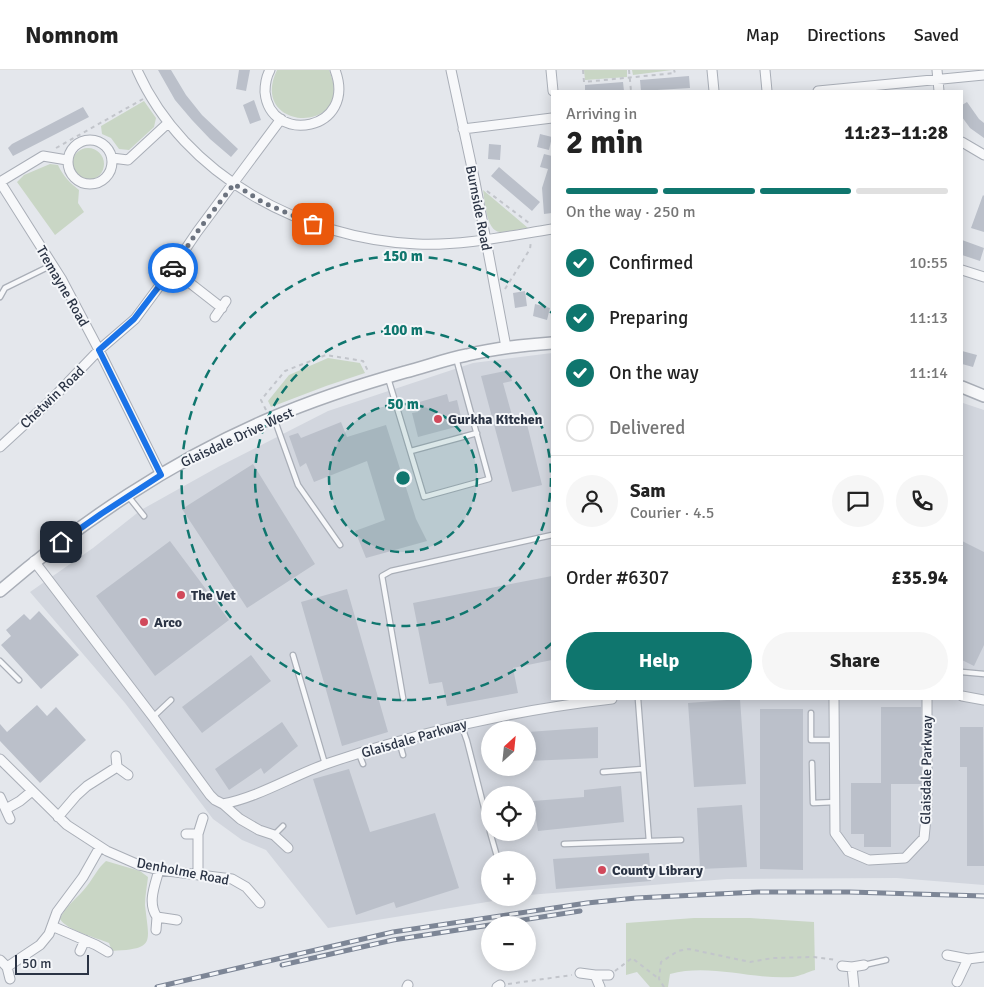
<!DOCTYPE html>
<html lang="en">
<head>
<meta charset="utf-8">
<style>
	:root { --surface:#fff; --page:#f6f6f6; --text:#222; --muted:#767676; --line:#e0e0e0; --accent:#0f766e }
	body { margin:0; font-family:Signika,sans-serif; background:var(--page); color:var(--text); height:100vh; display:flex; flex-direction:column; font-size:19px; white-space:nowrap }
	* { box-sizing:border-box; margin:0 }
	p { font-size:16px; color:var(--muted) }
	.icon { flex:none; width:28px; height:28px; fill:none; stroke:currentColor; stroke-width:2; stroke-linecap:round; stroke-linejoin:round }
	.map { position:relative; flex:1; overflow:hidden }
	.sheet { position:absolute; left:551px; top:20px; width:412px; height:610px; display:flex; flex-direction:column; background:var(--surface); border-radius:0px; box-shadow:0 2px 12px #0003 }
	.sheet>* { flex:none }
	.needle { width:32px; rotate:27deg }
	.tools { position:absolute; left:481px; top:651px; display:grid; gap:10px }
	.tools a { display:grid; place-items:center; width:55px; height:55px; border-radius:50%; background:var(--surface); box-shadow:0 2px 12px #0003; font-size:25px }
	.scale { position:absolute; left:15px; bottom:12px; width:74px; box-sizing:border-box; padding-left:5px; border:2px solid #2b3445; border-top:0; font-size:14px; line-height:18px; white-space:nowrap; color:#2b3445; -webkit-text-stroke:4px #f4f6f9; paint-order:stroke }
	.pin { position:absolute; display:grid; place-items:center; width:42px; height:42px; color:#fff; margin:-21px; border-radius:10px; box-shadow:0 2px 8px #0006 }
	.courier { position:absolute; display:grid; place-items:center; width:50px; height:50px; margin:-25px; border:4px solid #1a73e8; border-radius:50%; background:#fff; color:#222; box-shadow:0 1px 6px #0007 }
	.summary em { font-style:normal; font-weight:700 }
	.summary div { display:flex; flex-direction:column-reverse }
	.summary { display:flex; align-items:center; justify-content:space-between; height:85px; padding:0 15px }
	h1 { font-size:32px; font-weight:700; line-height:38px }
	.bar { display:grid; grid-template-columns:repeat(4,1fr); gap:8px 5px; align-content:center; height:60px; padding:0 15px }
	.bar i { height:6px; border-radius:4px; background:var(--line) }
	.bar .selected { background:var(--accent) }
	.bar p { grid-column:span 4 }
	.line { display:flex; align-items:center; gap:12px; padding:0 15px; border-top:1px solid var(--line) }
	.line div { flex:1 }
	.round { display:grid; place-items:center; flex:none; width:52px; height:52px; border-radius:26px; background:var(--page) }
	ol { padding:0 15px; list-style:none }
	li { display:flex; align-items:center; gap:15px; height:55px }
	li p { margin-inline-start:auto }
	li .icon { padding:5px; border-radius:50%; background:var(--accent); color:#fff; stroke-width:4 }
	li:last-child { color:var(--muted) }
	li i { width:28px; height:28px; border:2px solid var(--line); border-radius:50% }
	.action { display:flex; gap:10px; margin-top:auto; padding:10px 15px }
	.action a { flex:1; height:58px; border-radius:30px; background:var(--accent); color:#fff; font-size:20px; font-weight:700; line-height:58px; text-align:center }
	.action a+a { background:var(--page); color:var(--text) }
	header { display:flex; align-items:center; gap:30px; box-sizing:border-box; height:70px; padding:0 25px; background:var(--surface); border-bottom:1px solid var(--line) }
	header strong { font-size:24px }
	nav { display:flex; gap:28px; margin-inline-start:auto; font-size:18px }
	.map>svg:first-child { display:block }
	.built { fill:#d2d6de; fill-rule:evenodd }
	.green { fill:#c9d6c5 }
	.building { fill:#bbc0ca }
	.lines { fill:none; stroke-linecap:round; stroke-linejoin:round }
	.service-casing { stroke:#a9aeb7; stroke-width:7 }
	.minor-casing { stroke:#a9aeb7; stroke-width:11 }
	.tertiary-casing { stroke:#a9aeb7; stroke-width:14 }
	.path { stroke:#c2c5cb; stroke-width:2; stroke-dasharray:4 4; stroke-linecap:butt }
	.service { stroke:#f7f8fa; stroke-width:4.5 }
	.minor { stroke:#f7f8fa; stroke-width:9 }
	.tertiary { stroke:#f7f8fa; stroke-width:11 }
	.rail-casing { stroke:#7d8696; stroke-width:5 }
	.rail { stroke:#f4f6f9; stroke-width:3; stroke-dasharray:9; stroke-linecap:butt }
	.done { stroke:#6c737f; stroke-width:5; stroke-dasharray:0 9 }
	.route { stroke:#1a73e8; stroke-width:6 }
	.ring { fill:none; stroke:#0f766e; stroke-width:2.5; stroke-dasharray:9 6 }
	.poi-dot { fill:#d1495b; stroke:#f4f6f9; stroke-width:2 }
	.labels { text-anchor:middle; stroke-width:4; stroke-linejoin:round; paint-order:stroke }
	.street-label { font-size:14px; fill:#2b3445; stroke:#f4f6f9 }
	.poi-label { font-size:14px; font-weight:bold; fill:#2b3445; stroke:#f4f6f9; text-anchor:start }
	.centre { fill:#0f766e; stroke:#f4f6f9; stroke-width:2.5 }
	.ring-label { font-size:15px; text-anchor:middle; font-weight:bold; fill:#0f766e; stroke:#f4f6f9; stroke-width:4; stroke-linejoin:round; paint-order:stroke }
</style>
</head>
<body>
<header>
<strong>Nomnom</strong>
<nav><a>Map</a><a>Directions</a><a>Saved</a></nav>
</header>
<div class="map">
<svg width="984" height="917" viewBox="0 0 984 917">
	<rect width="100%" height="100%" fill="#e4e7ec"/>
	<!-- built -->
	<path class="built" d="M552,283V629H962L963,333L984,340V815L897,808L727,809L528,825V790H490V828H511L328,858L266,780L242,770L213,749L125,633L30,522L93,478L141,440L218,397L328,341L473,293ZM490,660H528V698H490ZM490,725H528V762H490Z"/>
	<!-- green -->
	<path class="green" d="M277,0H329C358,66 247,62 277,0Z
		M584,0H627V7L585,10Z
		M632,0H672L633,5Z
		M144,31L156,48L154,57L129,80L119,79L111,68L102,64L101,56Z
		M72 94a16 16 0 1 1 32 0a16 16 0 1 1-32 0Z
		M50,94L58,95C63,106 70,113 79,120L78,133L84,142L55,165L17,112L24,105Z
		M483,120L528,158C519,159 509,162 500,162C486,161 485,131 483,120Z
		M328,288L360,293L365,303L326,316L271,337L268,331L289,305Z
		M106,791L140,801L148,807C147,816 145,826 145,835C149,873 156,879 112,881L109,873C97,868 66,860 60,849C65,836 79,827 87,816C94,807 98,798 106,791Z
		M694,848H750L814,852L815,900C808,902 800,906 793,907C752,910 710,893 670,904L668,917H650L637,902L626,905V853Z"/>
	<!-- building -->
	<path class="building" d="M158,0H171L186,25L202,45L238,79L231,87L210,69L192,50L175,30Z
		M239,0H250L246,21L236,19Z
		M689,6L690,18L641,21L640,10Z
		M623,12L624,21H585V15Z
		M254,30L261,50L250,54L243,35Z
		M967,32L979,49L984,53V68L970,58L962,47V35Z
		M83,37L89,47L13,86L8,78L12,74Z
		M540,64L552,67L549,80L537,77Z
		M489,74L501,75L500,90L488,89Z
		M544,84L552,86V143L544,144L542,118L548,99L540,97Z
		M499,97L540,132L532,141L491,106Z
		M983,125L984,126V162L971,158Z
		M962,170L984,178L980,191L962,185Z
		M525,221L527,236L515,238L513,223Z
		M535,234L550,238L547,250L533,246Z
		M962,281L977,285L973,297L962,294Z
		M510,300L512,311L503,313L513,349L525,346L542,415L512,422L481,306Z
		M447,324L449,332L457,330L463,355L418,367L412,343L418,342L416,333Z
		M341,352L347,367L386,355L416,449L427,471L366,488L355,461L385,450L367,391L314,412L306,393L300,397L289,366L298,363L301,368Z
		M253,394L315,494L247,538L182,439Z
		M170,471L229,550L155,606L96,526Z
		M962,471L984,482V575L974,596L962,590Z
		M552,506V590L513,598L518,623L447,636L442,612L429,614L413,533Z
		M347,519L388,662L342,676L301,532Z
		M39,541L79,585L41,619L1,575L11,566L6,560L24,544L30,550Z
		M251,585L271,611L202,663L182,637Z
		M740,629L746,714L694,717L688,633Z
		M37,635L47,646L56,637L86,670L40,713L0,671V654L7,662Z
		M881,637H921V714H891V777H864V764H851V713H881Z
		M760,639H803V800L760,799Z
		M282,652L298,676L264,704L261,698L229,720L215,699Z
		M598,657V688L528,691V662Z
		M960,657H983L984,796H967V697H960Z
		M349,699L370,762L435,743L459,818L396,838L394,832L356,845L313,709Z
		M621,716L624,752L538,761L533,731L584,727V720Z
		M742,735L747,797L700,799L697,738Z
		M649,783L651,811L556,819L553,789Z"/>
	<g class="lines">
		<defs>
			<path id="service" d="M0,227L5,218L52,195
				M388,308L424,427L489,409L456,288
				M274,348L298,415L340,475
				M411,381L477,363
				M128,426L144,446
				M293,585L325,694
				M0,591L19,610
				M962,602L984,604
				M403,628L382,506L391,501L552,465
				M638,629L649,771
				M811,643V670H834
				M153,647L171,630
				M461,654L467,671L490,761
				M399,671L403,685
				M359,684L363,694
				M812,693L813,733L835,732
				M603,702L643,699
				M490,762L498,790
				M274,765L283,756
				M564,774L681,770
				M864,895L886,890"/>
			<path id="minor" d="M137,0C184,106 303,169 417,174C462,176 508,166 552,159
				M270,0C266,7 265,15 265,22C270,76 358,61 335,0
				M451,0L475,112L506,277
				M551,0L553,21
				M712,0L714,21
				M765,0L767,21
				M937,0L939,21
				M818,21L984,5
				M463,59L552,48
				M68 92a22 22 0 1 1 44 0a22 22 0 1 1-44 0Z
				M962,72L984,85
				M112,88L128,90L168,53
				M0,112L62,210L99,280L161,405
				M0,112L43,86L67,90
				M172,199L222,238
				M962,200L984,207
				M215,247L226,231
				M0,377L50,331L99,280L135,249L172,199L197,162L281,49
				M34,491L153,647L210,725L215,730L223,734C259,727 292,706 326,694C419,662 515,640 612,629
				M962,626L984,630
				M834,629L835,763L848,781L869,790L905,788L924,768L927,738V629
				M116,686L117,697L128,705
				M0,689L67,755L107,781L139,795L159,800L232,809L246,817L260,833
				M0,727L10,749
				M223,734L240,749L259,760L274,765L288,778
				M6,739L20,731L32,721
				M58,747L76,726L87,716L117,697
				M186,764H198
				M159,800C155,815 147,833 157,847L177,850
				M198,805V764L203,748
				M52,856L96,875L108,882
				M156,860L157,847
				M80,881L85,870
				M947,885L968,889
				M0,890L7,897L10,909
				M842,896L852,897L854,917
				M7,897L40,875L49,864L57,842L83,807L100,777
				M852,897L864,895
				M580,903L595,905L600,917
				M595,905H609
				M957,912L968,889L984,887
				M407,917L408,915
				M497,917L500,915"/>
			<path id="tertiary" d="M962,317L984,326
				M0,521C79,453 173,390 269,349C313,330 359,315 405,302C425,297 446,289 467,285C495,278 524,275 552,273"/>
		</defs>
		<!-- service casing -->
		<use href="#service" class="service-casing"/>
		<!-- minor casing -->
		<use href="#minor" class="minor-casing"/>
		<!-- tertiary casing -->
		<use href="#tertiary" class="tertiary-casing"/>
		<!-- path -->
		<path class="path" d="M583,0L584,12L675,3L674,0
			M629,0L631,21
			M56,78L143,29
			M487,121L529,153
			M505,219L530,179L531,171
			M266,340L261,330L285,301L326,285L363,291L369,303
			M615,901L632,888L659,909
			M508,914L572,905
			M664,917L659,909L661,892L678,881L689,879L750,892L773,888L814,887L836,890"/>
		<!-- service -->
		<use href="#service" class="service"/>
		<!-- minor -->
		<use href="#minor" class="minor"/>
		<!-- tertiary -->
		<use href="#tertiary" class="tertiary"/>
		<defs>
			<path id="rail" d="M282,895L393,870L580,841
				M157,917L393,862L587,833L636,828L758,822H849L984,826"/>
		</defs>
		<!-- rail casing -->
		<use href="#rail" class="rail-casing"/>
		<!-- rail -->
		<use href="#rail" class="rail"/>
	</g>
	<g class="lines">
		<!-- done -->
		<path class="done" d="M173,198L197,162L234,114L264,133L313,154"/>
		<!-- route -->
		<path class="route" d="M61,472L101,444L161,405L99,280L134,249L173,198"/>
	</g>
	<!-- distance rings -->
	<circle cx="403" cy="408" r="74" fill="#0f766e" fill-opacity=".12"/>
	<g class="ring">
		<circle cx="403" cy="408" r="74"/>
		<circle cx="403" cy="408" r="148"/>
		<path d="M552 573A222 222 0 1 1 552 243"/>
	</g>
	<!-- markers -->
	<g class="poi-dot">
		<circle cx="438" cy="349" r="5"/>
		<circle cx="181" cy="525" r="5"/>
		<circle cx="144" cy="552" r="5"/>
		<circle cx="602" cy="800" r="5"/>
	</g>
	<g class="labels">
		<!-- street labels -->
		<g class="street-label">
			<text transform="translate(479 138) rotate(79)" y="5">Burnside Road</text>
			<text transform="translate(63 216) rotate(60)" y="5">Tremayne Road</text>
			<text transform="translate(52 327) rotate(-44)" y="5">Chetwin Road</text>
			<text transform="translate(237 367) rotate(-25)" y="5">Glaisdale Drive West</text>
			<text transform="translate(414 668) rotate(-16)" y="5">Glaisdale Parkway</text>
			<text transform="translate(926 700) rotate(-89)" y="5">Glaisdale Parkway</text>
			<text transform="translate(183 801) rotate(11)" y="5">Denholme Road</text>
		</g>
		<!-- poi labels -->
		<g class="poi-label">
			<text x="448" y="354">Gurkha Kitchen</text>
			<text x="191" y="530">The Vet</text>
			<text x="154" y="557">Arco</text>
			<text x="612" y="805">County Library</text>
		</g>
	</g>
	<circle cx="403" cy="408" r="8" class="centre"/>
	<g class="ring-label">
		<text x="403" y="191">150 m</text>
		<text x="403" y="265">100 m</text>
		<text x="403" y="339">50 m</text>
	</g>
</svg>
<div class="tools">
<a><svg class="needle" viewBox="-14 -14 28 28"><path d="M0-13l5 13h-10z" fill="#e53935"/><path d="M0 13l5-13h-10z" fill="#767676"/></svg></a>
<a><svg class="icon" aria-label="locate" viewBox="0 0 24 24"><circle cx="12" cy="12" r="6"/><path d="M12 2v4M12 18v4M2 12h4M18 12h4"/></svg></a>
<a>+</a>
<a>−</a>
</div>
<div class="scale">50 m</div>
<div class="pin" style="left:313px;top:154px;background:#ea580c"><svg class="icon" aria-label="bag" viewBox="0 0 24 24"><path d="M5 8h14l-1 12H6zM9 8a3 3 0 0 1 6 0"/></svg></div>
<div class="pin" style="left:61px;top:472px;background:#1f2937"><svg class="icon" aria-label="home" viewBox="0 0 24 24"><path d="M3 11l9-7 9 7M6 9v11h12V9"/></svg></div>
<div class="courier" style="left:173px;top:198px"><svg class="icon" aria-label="car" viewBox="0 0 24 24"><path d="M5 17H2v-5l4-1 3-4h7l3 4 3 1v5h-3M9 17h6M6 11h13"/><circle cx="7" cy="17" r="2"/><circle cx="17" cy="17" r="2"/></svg></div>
<section class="sheet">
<div class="summary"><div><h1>2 min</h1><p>Arriving in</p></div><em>11:23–11:28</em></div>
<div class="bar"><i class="selected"></i><i class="selected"></i><i class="selected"></i><i></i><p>On the way · 250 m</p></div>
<ol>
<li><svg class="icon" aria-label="check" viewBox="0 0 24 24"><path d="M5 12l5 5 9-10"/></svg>Confirmed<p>10:55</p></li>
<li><svg class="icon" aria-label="check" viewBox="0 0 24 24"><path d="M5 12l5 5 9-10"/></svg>Preparing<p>11:13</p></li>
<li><svg class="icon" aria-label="check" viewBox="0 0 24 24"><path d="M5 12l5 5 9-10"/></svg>On the way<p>11:14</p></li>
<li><i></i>Delivered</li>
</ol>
<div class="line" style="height:90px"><a class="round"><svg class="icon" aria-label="person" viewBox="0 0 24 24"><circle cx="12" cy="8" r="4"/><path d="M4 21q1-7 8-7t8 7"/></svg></a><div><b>Sam</b><p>Courier · 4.5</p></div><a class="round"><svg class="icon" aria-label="chat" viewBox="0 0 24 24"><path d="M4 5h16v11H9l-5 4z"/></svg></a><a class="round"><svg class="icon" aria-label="phone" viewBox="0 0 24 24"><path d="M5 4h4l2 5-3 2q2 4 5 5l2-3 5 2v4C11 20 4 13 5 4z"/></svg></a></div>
<div class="line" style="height:65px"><div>Order #6307</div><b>£35.94</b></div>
<div class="action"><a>Help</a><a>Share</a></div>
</section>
</div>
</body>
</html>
